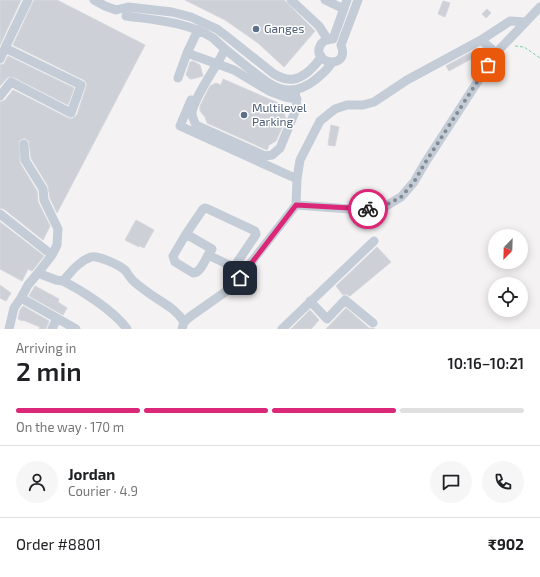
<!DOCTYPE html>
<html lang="en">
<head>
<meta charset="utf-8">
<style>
	:root { --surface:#fff; --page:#f6f6f6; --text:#202124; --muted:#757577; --line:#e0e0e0; --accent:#db2777 }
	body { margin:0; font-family:"Exo 2",sans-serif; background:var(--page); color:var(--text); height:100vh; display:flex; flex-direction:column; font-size:15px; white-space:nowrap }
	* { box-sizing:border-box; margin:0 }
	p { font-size:13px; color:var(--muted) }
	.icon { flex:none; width:22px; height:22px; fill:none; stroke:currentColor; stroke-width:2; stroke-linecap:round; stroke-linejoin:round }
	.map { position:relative; height:329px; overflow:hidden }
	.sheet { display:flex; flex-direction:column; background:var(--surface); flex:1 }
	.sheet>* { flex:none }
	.needle { width:26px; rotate:203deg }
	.fabs { position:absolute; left:488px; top:229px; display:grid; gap:8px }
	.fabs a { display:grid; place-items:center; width:40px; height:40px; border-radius:50%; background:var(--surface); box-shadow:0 2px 10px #0003; font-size:20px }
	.pin { position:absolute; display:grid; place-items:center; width:34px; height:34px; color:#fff; margin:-17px; border-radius:8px; box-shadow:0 2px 6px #0006 }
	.courier { position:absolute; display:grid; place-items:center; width:40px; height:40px; margin:-20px; border:3px solid #db2777; border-radius:50%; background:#fff; color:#222; box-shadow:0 1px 5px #0007 }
	.summary em { font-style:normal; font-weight:600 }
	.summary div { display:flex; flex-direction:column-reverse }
	.summary { display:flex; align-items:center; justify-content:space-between; height:68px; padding:0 16px }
	h1 { font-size:26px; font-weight:600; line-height:30px }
	.bar { display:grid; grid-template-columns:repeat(4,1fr); gap:6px 4px; align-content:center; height:48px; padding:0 16px }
	.bar i { height:5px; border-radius:3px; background:var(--line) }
	.bar .active { background:var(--accent) }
	.bar p { grid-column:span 4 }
	.line { display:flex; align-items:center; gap:10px; padding:0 16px; border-top:1px solid var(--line) }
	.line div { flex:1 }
	.round { display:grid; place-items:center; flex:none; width:42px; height:42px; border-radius:21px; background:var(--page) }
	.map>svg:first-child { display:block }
	.building { fill:#cdd0d6; stroke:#d5d7dd }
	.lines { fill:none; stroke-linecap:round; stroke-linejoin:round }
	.path { stroke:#72d5ad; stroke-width:1; stroke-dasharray:3 2; stroke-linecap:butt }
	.minor { stroke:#c4ccd7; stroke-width:9 }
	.done { stroke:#848b94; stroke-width:4; stroke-dasharray:0 7.2 }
	.route { stroke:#db2777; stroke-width:5 }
	.service-dot { fill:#5c6f8a; stroke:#fff; stroke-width:1.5 }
	.labels { text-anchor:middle; stroke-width:3; stroke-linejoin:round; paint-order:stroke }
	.service-label { font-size:12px; fill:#4e5e75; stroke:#fff; text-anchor:start }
</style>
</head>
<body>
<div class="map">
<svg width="540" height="329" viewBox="0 0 540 329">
	<rect width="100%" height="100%" fill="#f4f2f2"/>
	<!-- building -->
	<path class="building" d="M0,0H21L0,45Z
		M34,0H57L145,45L57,213L50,198L48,186L31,158L29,141L24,138L19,141L20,163L37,191L38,202L50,226L43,240L4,209L0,208V102L5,100L13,90L68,118L72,119L77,115L87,84L84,80L13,45Z
		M185,0H284L315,31L284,67L258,43L225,20Z
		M443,1L450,3L445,17L438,14Z
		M487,9L491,13L486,18L482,14Z
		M477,49L480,54L449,71L446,66Z
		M8,56L74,88L68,105L13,77H8L0,86V65L4,64Z
		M193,61L200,65L203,76L192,79H190L186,75L190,62Z
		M223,79L283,105L280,110L284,113L286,119L276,141L269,145L267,150L207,123L205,117L200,111V106L210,86L216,83L221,85Z
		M331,125L339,127L335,146L328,145Z
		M136,220L154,230L144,248L140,246L139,247L125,240Z
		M0,222L44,256L32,271L28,269L22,281L0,269Z
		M377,247L391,262L350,296L346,294L343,295L336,286Z
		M0,285L11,293L6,301L0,298Z
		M35,286L59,299L58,302L67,308L63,315L29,296Z
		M23,306L49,321L46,329H39L40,327L23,320V321L18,319L20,310Z
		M346,308L369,328L375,329H326Z
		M310,310L319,320L311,329H291Z"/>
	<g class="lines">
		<!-- path -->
		<path class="path" d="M515,46L524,47L540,58"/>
		<!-- minor -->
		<path class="minor" d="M94,0L105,6L116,10L128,7L172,12L191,17L217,29L225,35L274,74C288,82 297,81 309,71C314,66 318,63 321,56
			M291,0L319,26L328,40
			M325,0L344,9
			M347,0L333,39C328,39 324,40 321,44C309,64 351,71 341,45L358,0
			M126,16C155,20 188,22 213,38C223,48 235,57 246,66C269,84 287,102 315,80C322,74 328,70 332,62
			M481,40L496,53
			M225,49C218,65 193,98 192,113C192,117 194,121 196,125L265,156L272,155L280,148L297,107L295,90
			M187,53L198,30
			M0,59L5,48
			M178,78L187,53L234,70L269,91L285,97L297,99
			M0,96L11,82L71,113L81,85L5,48L28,0
			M191,100L180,126L297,179
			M24,144L25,160L43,189L44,200L58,229L57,245L52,255L38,273L56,280L63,281C71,272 79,261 91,257C98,255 119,265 125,270C127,272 128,275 130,277C134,283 141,287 146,291C160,302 175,307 184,322
			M296,205L364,210L384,207L401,197L414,182L425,163L496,53L540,7
			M0,214L52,255
			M186,234L173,256L175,262L193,273C201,272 204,262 208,255
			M234,267L255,236L256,234L255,231L208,209L205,208L203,209L186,234L212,249L208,255L244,272
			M63,281C83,291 114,311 127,329
			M21,298L76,329
			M310,301L327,319L345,300L373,323
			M9,329L14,308L21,298L28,285L38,273
			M52,329L57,318
			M182,329L184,322L191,316L228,290L239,278L296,205L297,179L300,160L320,121L335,109L347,105H363L374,102L407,80L481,40L510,21L526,22
			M282,329L374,241"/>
	</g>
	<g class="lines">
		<!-- done -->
		<path class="done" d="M368,209L384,206L401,197L414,182L425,163L488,65"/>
		<!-- route -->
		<path class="route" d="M240,278L296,205L368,209"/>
	</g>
	<!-- markers -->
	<g class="service-dot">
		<circle cx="256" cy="29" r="4"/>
		<circle cx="244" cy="115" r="4"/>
	</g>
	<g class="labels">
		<!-- service labels -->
		<g class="service-label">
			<text x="264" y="33">Ganges</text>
			<text x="252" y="112">Multilevel<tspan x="252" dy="14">Parking</tspan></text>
		</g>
	</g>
</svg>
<div class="fabs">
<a><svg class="needle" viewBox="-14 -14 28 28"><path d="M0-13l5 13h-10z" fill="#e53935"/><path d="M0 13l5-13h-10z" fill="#757577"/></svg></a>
<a><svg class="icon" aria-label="locate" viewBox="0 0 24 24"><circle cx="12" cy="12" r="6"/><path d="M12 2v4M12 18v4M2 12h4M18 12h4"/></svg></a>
</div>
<div class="pin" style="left:488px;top:65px;background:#ea580c"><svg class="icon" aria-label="bag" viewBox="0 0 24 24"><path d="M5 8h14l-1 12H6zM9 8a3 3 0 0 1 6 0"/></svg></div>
<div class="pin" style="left:240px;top:278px;background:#1f2937"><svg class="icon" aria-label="home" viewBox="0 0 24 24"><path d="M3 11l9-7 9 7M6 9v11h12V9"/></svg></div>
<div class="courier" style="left:368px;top:209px"><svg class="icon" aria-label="bike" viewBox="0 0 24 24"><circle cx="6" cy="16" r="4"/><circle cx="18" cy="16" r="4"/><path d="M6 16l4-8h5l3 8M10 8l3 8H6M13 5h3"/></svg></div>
</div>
<section class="sheet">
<div class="summary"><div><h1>2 min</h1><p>Arriving in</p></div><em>10:16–10:21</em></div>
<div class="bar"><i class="active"></i><i class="active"></i><i class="active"></i><i></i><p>On the way · 170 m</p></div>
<div class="line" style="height:72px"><a class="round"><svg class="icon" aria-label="person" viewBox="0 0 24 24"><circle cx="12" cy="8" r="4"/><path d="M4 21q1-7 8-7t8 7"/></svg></a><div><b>Jordan</b><p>Courier · 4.9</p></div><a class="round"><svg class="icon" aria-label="chat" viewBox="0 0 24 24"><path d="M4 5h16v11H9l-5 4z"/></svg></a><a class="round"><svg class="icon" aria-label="phone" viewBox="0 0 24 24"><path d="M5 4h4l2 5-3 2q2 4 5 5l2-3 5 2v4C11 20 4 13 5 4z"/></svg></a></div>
<div class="line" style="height:52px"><div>Order #8801</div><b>₹902</b></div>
</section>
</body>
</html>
